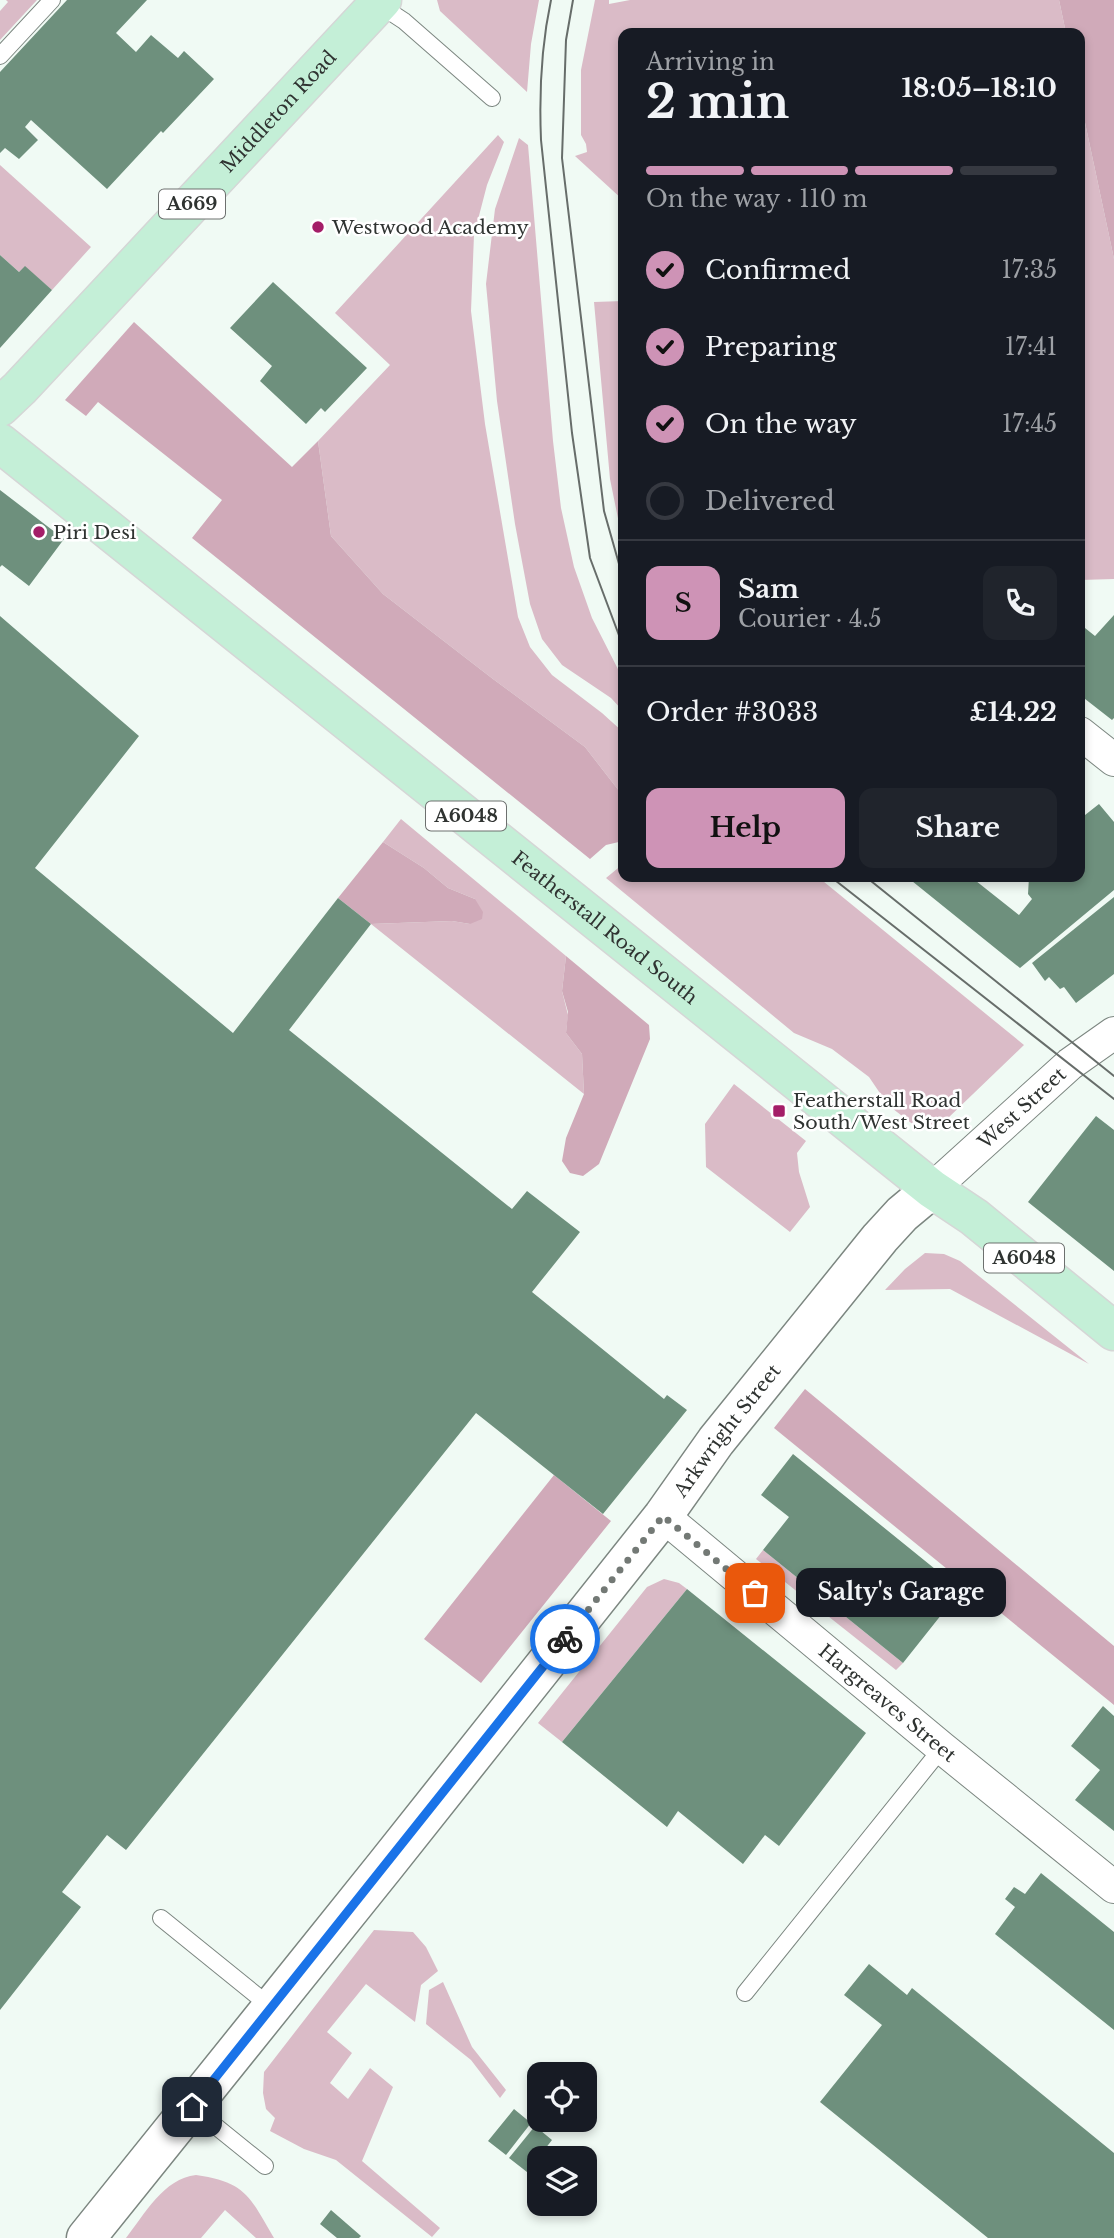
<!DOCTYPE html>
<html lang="en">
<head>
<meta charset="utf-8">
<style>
	:root { --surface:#171b24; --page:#20242c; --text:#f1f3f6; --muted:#9ea1a6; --line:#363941; --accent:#ce93b6 }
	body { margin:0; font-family:"Libre Baskerville",serif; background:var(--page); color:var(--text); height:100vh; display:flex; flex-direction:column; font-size:26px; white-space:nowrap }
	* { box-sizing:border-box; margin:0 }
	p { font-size:23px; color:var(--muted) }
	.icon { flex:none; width:38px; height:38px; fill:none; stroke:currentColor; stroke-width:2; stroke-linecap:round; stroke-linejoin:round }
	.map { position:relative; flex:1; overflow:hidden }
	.panel { position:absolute; left:618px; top:28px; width:467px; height:854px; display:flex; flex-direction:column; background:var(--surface); border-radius:14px; box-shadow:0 4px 10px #0003 }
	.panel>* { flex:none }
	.tools { position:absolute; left:527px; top:2062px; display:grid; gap:14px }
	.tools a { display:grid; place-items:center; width:70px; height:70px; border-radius:14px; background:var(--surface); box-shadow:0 4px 10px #0003; font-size:35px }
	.pin { position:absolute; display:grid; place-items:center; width:60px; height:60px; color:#fff; margin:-30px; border-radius:14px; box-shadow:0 4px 10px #0006 }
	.courier { position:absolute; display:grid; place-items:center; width:70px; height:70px; margin:-35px; border:5px solid #1a73e8; border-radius:50%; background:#fff; color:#222; box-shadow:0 2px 9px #0007 }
	.bubble { position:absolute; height:49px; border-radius:14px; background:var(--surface); box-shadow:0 4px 10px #0003; font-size:23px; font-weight:800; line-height:49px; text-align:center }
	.headline em { font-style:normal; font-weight:800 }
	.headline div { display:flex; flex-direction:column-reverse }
	.headline { display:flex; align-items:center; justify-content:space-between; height:119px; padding:0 28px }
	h1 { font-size:46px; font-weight:800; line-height:52px }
	.bar { display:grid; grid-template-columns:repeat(4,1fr); gap:10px 7px; align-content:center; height:84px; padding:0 28px }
	.bar i { height:9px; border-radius:5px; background:var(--line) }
	.bar .current { background:var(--accent) }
	.bar p { grid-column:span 4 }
	.line { display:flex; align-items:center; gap:18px; padding:0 28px; border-top:2px solid var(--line) }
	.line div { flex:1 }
	.round { display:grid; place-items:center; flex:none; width:74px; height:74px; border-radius:14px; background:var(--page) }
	ol { padding:0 28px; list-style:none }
	li { display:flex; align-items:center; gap:21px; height:77px }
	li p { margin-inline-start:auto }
	li .icon { padding:7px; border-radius:50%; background:var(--accent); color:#111; stroke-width:4 }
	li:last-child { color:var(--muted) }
	li i { width:38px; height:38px; border:4px solid var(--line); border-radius:50% }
	.action { display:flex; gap:14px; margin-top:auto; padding:14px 28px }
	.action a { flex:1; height:80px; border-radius:14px; background:var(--accent); color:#111; font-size:28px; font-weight:800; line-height:80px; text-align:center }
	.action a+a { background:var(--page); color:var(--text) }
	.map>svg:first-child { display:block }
	.green { fill:#dabbc7 }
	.forest { fill:#d0aab9 }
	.building { fill:#6e907d }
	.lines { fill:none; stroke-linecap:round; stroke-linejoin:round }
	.service-casing { stroke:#7c8680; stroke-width:18 }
	.minor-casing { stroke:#7c8680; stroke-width:34 }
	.tertiary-casing { stroke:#7c8680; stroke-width:41 }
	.primary-casing { stroke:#d5d6d6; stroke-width:41 }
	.service { stroke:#fff; stroke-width:16 }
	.minor { stroke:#fff; stroke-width:32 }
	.tertiary { stroke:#fff; stroke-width:38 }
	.primary { stroke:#c4efd7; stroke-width:38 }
	.tram { stroke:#676d6a; stroke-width:2 }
	.done { stroke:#737975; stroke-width:7; stroke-dasharray:0 12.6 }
	.route { stroke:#1a73e8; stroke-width:9 }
	.poi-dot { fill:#a41e68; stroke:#fff; stroke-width:2.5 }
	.labels { text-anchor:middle; stroke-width:5; stroke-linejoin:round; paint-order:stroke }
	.shield { fill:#fff; stroke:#6d706f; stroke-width:2 }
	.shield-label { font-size:18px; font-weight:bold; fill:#2f3331 }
	.street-label { font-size:19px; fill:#2f3331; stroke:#fff }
	.poi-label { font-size:19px; fill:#2f3331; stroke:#fff; text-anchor:start }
</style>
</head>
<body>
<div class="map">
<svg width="1114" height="2238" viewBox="0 0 1114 2238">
	<rect width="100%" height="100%" fill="#f0faf4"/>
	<!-- green -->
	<path class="green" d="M6,0H37L0,40V11L8,2Z
		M437,0H539L531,44L527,92L440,11Z
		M595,0H609V4L630,0H1059L1066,33H623V200L575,156L587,152L586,144L581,135V70Z
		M1080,99L1114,259V579L1080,580Z
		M498,135L504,142L487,185L474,235L471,311L485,424L518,617L530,647L552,675L602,713L623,732V796L585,747L493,679L383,594L331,536L318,441L390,365L335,313Z
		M519,138L528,145L553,441L561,508L574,567L592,618L623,679V711L611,698L562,665L542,639L530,604L515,524L497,401L486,284L495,209Z
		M0,165L91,247L52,290L25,267L19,272L0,255Z
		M623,301V543L610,479L594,302Z
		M401,819L566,956L562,991L568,1015L566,1033L582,1054L584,1094L371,924L452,921L470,924L475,899L448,888L424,868L383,842Z
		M623,864V877H818L1024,1045L947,1119L932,1126H915L888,1105L869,1077L832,1049L794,1033L606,878Z
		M734,1084L806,1141L797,1153L799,1172L810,1207L790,1232L706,1167L705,1124Z
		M925,1253L944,1254L960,1261L1089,1364L950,1289L885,1290L905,1269Z
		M763,1550L903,1663L896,1670L756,1559Z
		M664,1579L679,1583L687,1589L562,1742L538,1723L647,1587Z
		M374,1930L413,1932L426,1947L438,1971L421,1985L415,2022L366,1984L327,2032L352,2053L330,2083L348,2099L370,2068L393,2087L362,2161L440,2228L432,2237L336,2160L304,2149L270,2131L275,2118L266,2109L263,2093L264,2072Z
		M443,1982L472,2047L506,2090L500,2098L471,2060L426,2024L429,1990Z
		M196,2175C246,2182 250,2197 274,2238H256L225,2210L201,2238H126C144,2215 164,2178 196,2175Z"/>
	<!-- forest -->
	<path class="forest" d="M1059,0H1114V259L1080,99V33H1066Z
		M134,322L292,467L318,441L331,536L383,594L493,679L585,747L623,796V841L606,845L590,859L192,538L222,500L98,402L86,416L65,400Z
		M383,842L424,868L448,888L475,899L483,912L482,919L470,924L452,921L371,924L338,898Z
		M566,956L649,1025L650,1039L599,1164L583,1176L570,1173L562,1161L566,1138L584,1094L582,1054L566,1033L568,1012L562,991Z
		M805,1389L1114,1646V1705L774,1428Z
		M554,1475L611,1521L481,1683L424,1639Z"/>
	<!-- building -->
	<path class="building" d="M67,0H147L116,33L136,52L151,35L178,58L184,51L214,79L163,133L161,131L107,189L31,120L25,127L38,140L19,159L5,148L0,153V72Z
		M0,255L19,272L25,266L52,290L0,348Z
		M273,282L367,368L325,412L321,408L306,424L260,381L272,366L230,328Z
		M0,490L64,539L29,586L2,565L0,567Z
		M1114,615V718L1112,720L1080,695V624L1095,636Z
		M0,616L139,736L35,868L233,1033L338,898L371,924L289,1030L512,1209L527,1191L580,1232L532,1292L664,1399L667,1395L687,1410L603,1514L476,1413L126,1850L107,1835L62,1892L81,1907L0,2010Z
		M1099,804L1114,822V890L1020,968L907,877H971L1019,915L1032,899L1028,894L1029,877H1080V819Z
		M1114,897V974L1076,1003L1064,987L1060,989L1049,977L1045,981L1032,963Z
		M1096,1116L1114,1130V1271L1028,1202Z
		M793,1454L961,1590L903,1663L763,1550L789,1517L761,1495Z
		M687,1589L866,1733L779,1846L765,1835L743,1864L678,1811L667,1827L562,1742Z
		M1103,1706L1114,1716V1831L1075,1800L1100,1770L1071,1746Z
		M1041,1873L1114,1932V2030L995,1934L1015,1907L1005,1899L1014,1887L1025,1894Z
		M869,1964L907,1995L912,1988L1114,2153V2238H988L820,2102L882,2025L844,1995Z
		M514,2109L531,2123L506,2155L488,2141Z
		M535,2126L552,2140L527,2172L509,2158Z
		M331,2210L361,2236L359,2238H337L320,2224Z"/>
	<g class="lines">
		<defs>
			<path id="service" d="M378,4L404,21L492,98
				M0,56L52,0
				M161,1918L271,2007
				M745,1993L942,1748
				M192,2107L265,2166"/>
			<g id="minor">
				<path d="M1080,733L1114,760"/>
				<path id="s1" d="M932,1189L1070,1064L1114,1033"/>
				<path id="s2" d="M663,1516L942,1748L1114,1887"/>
			</g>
			<g id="tertiary">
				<path id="s3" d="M86,2238L385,1866L663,1516L716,1441L880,1238L902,1214L932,1189"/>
			</g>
			<g id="primary">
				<path id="s4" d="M0,407L20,388L382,0"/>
				<path id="s5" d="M0,443L932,1189L974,1217L1114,1331"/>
			</g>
		</defs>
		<!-- service casing -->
		<use href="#service" class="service-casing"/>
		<!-- minor casing -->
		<use href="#minor" class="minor-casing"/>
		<!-- tertiary casing -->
		<use href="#tertiary" class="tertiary-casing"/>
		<!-- primary casing -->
		<use href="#primary" class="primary-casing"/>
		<!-- service -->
		<use href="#service" class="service"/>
		<!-- minor -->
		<use href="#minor" class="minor"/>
		<!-- tertiary -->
		<use href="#tertiary" class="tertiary"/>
		<!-- primary -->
		<use href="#primary" class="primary"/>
		<!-- tram -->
		<path class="tram" d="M551,0C541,47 539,92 541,140L572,433L590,558L623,646
			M573,0L566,40L562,158L604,511L623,578
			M831,877L1114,1099
			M866,877L1114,1076"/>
	</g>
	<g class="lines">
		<!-- done -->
		<path class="done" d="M565,1639L663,1516L755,1593"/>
		<!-- route -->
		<path class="route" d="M192,2107L565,1639"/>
	</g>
	<!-- markers -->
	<g class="poi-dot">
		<circle cx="318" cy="227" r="7"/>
		<circle cx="39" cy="532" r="7"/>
		<rect x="772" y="1104" width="14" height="14" rx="3.5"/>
	</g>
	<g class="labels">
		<!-- shield labels -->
		<g class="shield">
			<rect x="159" y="189.5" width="66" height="29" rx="5"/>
			<rect x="426" y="801.5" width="80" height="29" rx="5"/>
			<rect x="984" y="1243.5" width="80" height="29" rx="5"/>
		</g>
		<g class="shield-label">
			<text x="192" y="210">A669</text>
			<text x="466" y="822">A6048</text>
			<text x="1024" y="1264">A6048</text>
		</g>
		<!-- street labels -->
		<g class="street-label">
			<text dy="7" stroke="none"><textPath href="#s4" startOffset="406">Middleton Road</textPath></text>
			<text dy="7" stroke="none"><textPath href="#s5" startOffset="775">Featherstall Road South</textPath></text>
			<text dy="7" stroke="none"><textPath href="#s1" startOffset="121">West Street</textPath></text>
			<text dy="7" stroke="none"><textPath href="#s3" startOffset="1031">Arkwright Street</textPath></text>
			<text dy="7" stroke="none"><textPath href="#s2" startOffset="292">Hargreaves Street</textPath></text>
		</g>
		<!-- poi labels -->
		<g class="poi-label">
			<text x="332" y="234">Westwood Academy</text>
			<text x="53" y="539">Piri Desi</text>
			<text x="793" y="1107">Featherstall Road<tspan x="793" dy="22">South/West Street</tspan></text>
		</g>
	</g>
</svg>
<div class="tools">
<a><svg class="icon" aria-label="locate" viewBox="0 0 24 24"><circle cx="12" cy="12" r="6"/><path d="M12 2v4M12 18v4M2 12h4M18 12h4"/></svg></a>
<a><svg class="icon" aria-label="layers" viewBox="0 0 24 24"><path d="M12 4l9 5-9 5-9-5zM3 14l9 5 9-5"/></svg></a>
</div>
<div class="pin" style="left:755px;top:1593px;background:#ea580c"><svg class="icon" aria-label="bag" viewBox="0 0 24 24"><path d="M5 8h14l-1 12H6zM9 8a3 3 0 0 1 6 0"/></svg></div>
<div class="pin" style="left:192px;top:2107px;background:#1f2937"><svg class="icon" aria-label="home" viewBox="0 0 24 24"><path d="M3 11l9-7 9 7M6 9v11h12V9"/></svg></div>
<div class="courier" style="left:565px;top:1639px"><svg class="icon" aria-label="bike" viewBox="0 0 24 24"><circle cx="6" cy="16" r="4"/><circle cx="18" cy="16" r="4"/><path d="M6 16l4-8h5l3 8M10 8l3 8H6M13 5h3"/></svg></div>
<div class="bubble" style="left:796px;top:1568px;width:210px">Salty's Garage</div>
<section class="panel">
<div class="headline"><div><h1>2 min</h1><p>Arriving in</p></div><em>18:05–18:10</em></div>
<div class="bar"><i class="current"></i><i class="current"></i><i class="current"></i><i></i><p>On the way · 110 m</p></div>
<ol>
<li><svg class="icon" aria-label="check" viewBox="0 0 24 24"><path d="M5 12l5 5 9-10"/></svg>Confirmed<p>17:35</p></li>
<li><svg class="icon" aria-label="check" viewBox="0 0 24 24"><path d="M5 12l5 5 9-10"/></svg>Preparing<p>17:41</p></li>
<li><svg class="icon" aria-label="check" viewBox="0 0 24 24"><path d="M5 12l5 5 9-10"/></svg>On the way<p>17:45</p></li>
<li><i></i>Delivered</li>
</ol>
<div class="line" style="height:126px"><b class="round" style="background:var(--accent);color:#111">S</b><div><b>Sam</b><p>Courier · 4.5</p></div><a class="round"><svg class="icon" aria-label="phone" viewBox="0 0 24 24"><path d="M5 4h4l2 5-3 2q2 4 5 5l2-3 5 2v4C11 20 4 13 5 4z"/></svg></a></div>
<div class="line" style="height:91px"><div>Order #3033</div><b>£14.22</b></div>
<div class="action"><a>Help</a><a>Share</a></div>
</section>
</div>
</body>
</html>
